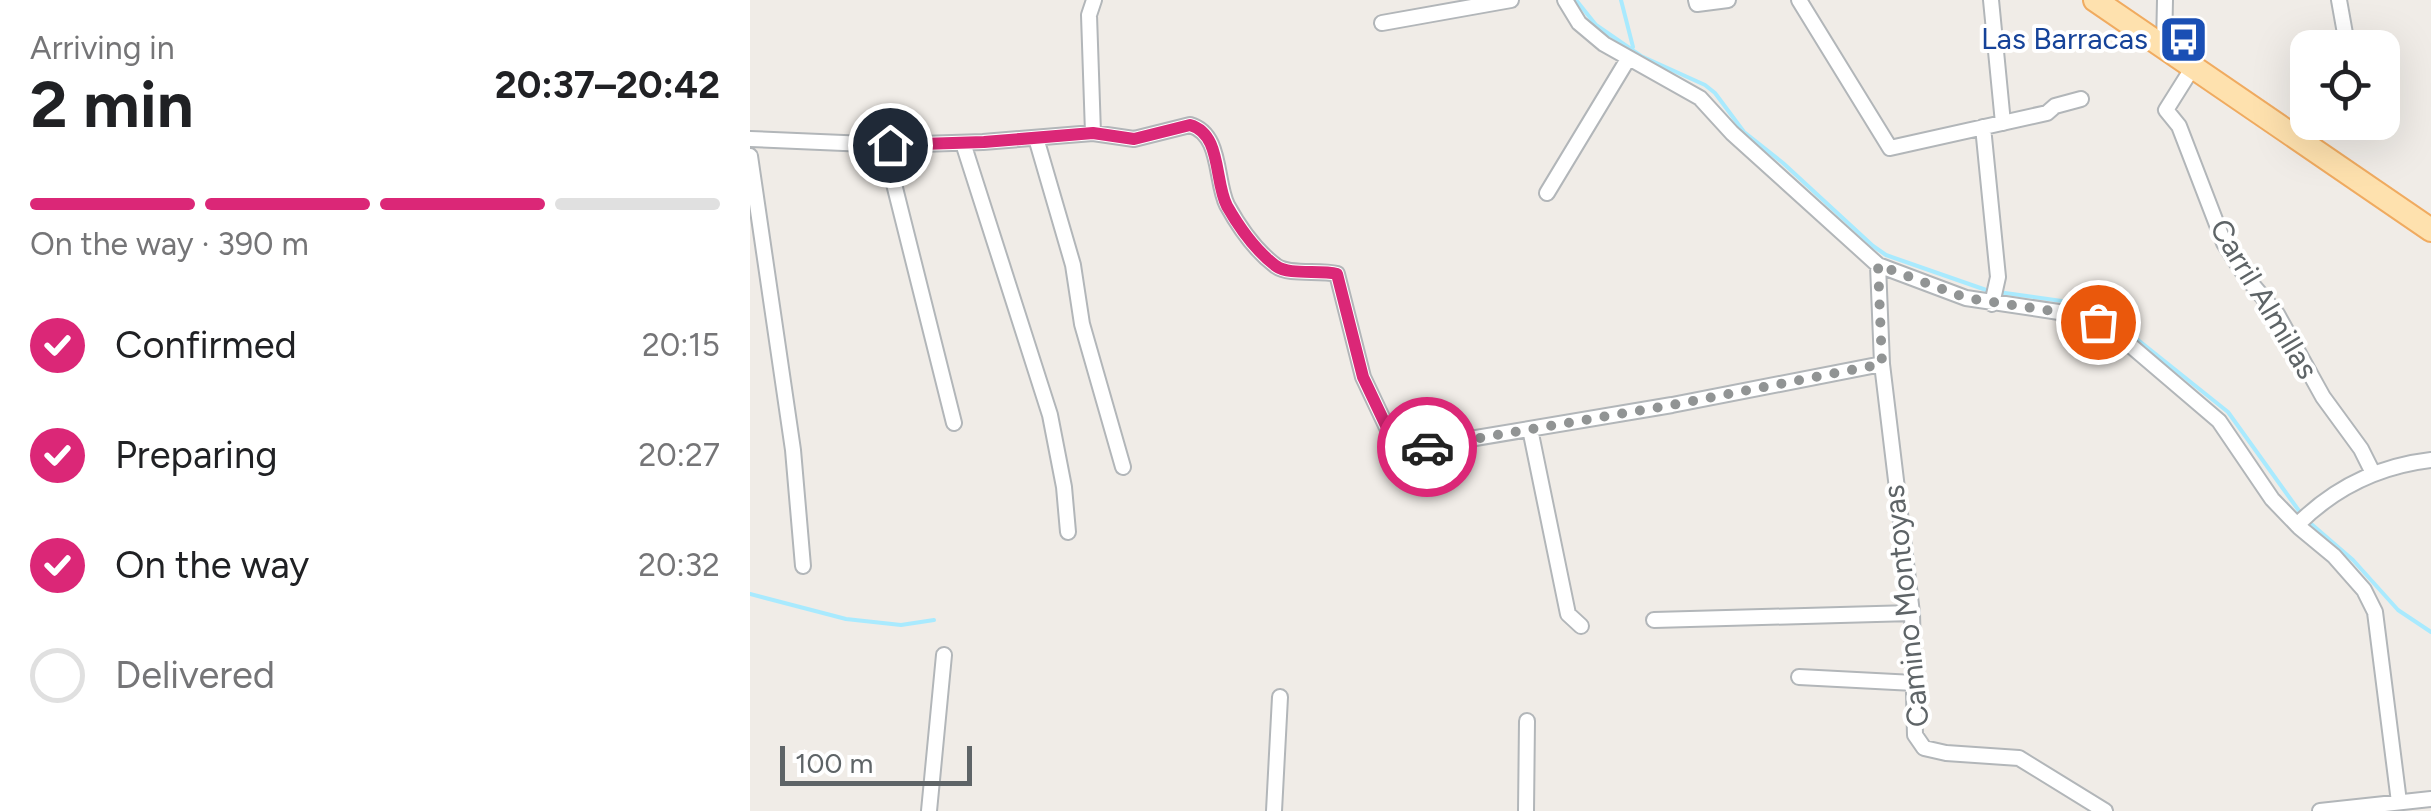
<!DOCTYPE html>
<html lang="en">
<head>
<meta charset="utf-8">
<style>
	:root { --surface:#fff; --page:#f2f2f2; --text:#202124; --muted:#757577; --line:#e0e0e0; --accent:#db2777 }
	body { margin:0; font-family:Figtree,sans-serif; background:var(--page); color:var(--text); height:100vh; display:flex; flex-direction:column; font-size:38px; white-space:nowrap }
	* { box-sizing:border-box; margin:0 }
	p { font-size:32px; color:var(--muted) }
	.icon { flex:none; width:55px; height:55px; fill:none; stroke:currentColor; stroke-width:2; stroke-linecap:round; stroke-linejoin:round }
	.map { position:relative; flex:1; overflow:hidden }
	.sheet { display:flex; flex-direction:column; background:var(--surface); width:750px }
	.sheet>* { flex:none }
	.buttons { position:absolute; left:1540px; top:30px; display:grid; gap:20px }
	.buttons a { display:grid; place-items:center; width:110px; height:110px; border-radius:20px; background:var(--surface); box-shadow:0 10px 40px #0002; font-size:50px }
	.scale { position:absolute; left:30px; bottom:25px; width:192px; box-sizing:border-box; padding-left:10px; border:5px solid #5e6467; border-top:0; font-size:28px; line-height:35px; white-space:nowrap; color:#5e6467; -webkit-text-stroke:8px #fff; paint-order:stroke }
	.pin { position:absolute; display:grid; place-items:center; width:85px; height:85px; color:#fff; margin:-42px; border:5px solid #fff; border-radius:50%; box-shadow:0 2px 10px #0007 }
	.courier { position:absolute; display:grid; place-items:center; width:100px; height:100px; margin:-50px; border:8px solid #db2777; border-radius:50%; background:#fff; color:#222; box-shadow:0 2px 12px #0007 }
	.headline em { font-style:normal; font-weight:700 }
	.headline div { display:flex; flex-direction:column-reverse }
	.headline { display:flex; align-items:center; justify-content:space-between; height:170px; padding:0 30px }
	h1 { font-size:65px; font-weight:700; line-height:75px }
	.bar { display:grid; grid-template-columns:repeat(4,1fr); gap:15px 10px; align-content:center; height:120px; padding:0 30px }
	.bar i { height:12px; border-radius:8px; background:var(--line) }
	.bar .active { background:var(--accent) }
	.bar p { grid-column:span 4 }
	ol { padding:0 30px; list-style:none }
	li { display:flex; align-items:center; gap:30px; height:110px }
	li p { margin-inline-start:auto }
	li .icon { padding:10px; border-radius:50%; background:var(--accent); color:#fff; stroke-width:4 }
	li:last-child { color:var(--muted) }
	li i { width:55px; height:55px; border:5px solid var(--line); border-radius:50% }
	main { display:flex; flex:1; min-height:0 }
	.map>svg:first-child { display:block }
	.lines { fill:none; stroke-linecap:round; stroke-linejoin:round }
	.stream { stroke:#a9eafe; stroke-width:4 }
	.street-casing { stroke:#b2b6b9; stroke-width:18 }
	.primary-casing { stroke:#f0ab60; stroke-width:26 }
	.street { stroke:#fff; stroke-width:14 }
	.primary { stroke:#fee1ae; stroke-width:22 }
	.done { stroke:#919494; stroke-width:10; stroke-dasharray:0 18 }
	.route { stroke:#db2777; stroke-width:12 }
	.labels { text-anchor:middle; stroke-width:8; stroke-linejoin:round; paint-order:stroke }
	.transit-label { font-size:30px; fill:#164399; stroke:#fff; text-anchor:end }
	.street-label { font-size:30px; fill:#5e6467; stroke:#fff }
</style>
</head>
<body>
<main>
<section class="sheet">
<div class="headline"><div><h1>2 min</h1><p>Arriving in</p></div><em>20:37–20:42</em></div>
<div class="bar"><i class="active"></i><i class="active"></i><i class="active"></i><i></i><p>On the way · 390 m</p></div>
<ol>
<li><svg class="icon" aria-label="check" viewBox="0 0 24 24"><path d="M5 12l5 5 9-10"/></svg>Confirmed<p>20:15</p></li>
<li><svg class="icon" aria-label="check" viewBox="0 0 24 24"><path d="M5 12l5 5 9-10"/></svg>Preparing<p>20:27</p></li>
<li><svg class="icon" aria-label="check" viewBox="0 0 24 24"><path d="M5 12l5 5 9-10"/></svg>On the way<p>20:32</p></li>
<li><i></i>Delivered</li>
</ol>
</section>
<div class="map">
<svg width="1681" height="811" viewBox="0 0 1681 811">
	<rect width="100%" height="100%" fill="#f0ece7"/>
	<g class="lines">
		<!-- stream -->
		<path class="stream" d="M826,0L846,25L891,56L955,85L965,93L994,132L1033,163L1123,246L1136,255L1239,291
			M871,0L883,47
			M1248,292L1340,305L1363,320L1478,412L1552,515
			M1559,522L1603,560L1648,610L1681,632
			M0,594L96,619L151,625L184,620"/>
		<defs>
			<path id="street" d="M815,0L829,23L854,44L950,98L982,133L1128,265L1216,298L1322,314L1360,328L1469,421L1522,499L1549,527L1584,556L1614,590L1625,612L1649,802
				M946,0L947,4L978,0
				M1049,0L1140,148L1297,113L1305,106L1331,99
				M1241,0L1253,123
				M1589,0L1596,39L1593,48
				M632,23L761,0
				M1414,47L1415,0
				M1443,67L1416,110L1429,126L1474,243L1496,277L1527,314L1573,397L1611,449L1623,473
				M1233,127L1248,277L1242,304
				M343,133L339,15L344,0
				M286,138L323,265L332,324L373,467
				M0,139L140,145L233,142L343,133L384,139L440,125C472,134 465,181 477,205C489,227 506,251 526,266C540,276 570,269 587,274L613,377L648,451L922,405L1132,364
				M213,143L300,415L314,487L318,532
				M134,144L204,423
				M0,156L43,450L53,566
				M797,193L878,59
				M1128,265L1132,364L1162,613L1165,735L1174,748L1196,753L1269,758L1355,811
				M780,429L818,614L831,626
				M1547,525C1584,488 1629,466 1681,460
				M904,620L1162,613
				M1049,677L1164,683
				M179,811L194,655
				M524,811L530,697
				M776,811L777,721
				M1570,811L1681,799"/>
			<path id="primary" d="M1345,0L1681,230"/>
		</defs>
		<!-- street casing -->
		<use href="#street" class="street-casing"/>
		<!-- primary casing -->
		<use href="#primary" class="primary-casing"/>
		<!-- street -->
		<use href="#street" class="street"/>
		<!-- primary -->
		<use href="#primary" class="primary"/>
	</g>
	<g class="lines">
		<!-- done -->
		<path class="done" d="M677,447L922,405L1132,364L1128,265L1216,298L1322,314L1348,322"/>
		<!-- route -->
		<path class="route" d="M140,145L234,142L343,133L384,139L440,125C472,134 464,181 477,206C489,227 506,251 526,266C540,276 570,269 587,274L613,377L648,451L677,447"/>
	</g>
	<!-- icons -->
	<defs>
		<symbol id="bus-square" viewBox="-11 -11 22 22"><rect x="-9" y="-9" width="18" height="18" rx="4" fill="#1a4fb4" stroke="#fff"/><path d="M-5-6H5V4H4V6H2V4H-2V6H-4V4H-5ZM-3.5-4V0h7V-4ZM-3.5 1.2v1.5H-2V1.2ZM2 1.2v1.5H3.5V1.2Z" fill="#fff"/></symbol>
	</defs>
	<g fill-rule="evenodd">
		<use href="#bus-square" x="1406" y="12" width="55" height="55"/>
	</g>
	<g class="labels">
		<!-- transit labels -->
		<g class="transit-label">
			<text x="1398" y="49">Las Barracas</text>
		</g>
		<!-- street labels -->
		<g class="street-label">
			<text transform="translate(1514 299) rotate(59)" y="10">Carril Almillas</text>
			<text transform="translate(1156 606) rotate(-96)" y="10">Camino Montoyas</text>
		</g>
	</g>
</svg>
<div class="buttons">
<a><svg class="icon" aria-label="locate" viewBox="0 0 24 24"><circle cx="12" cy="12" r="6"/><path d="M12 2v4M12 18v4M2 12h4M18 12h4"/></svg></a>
</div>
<div class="scale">100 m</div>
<div class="pin" style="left:1348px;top:322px;background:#ea580c"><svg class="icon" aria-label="bag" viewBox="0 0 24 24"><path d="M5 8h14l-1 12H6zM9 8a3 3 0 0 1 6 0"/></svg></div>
<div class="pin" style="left:140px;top:145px;background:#1f2937"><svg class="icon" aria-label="home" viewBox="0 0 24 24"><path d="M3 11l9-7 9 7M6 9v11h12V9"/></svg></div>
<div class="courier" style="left:677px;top:447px"><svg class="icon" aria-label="car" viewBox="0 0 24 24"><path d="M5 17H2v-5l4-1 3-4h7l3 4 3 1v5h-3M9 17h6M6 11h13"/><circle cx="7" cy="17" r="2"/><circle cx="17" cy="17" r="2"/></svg></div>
</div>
</main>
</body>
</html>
